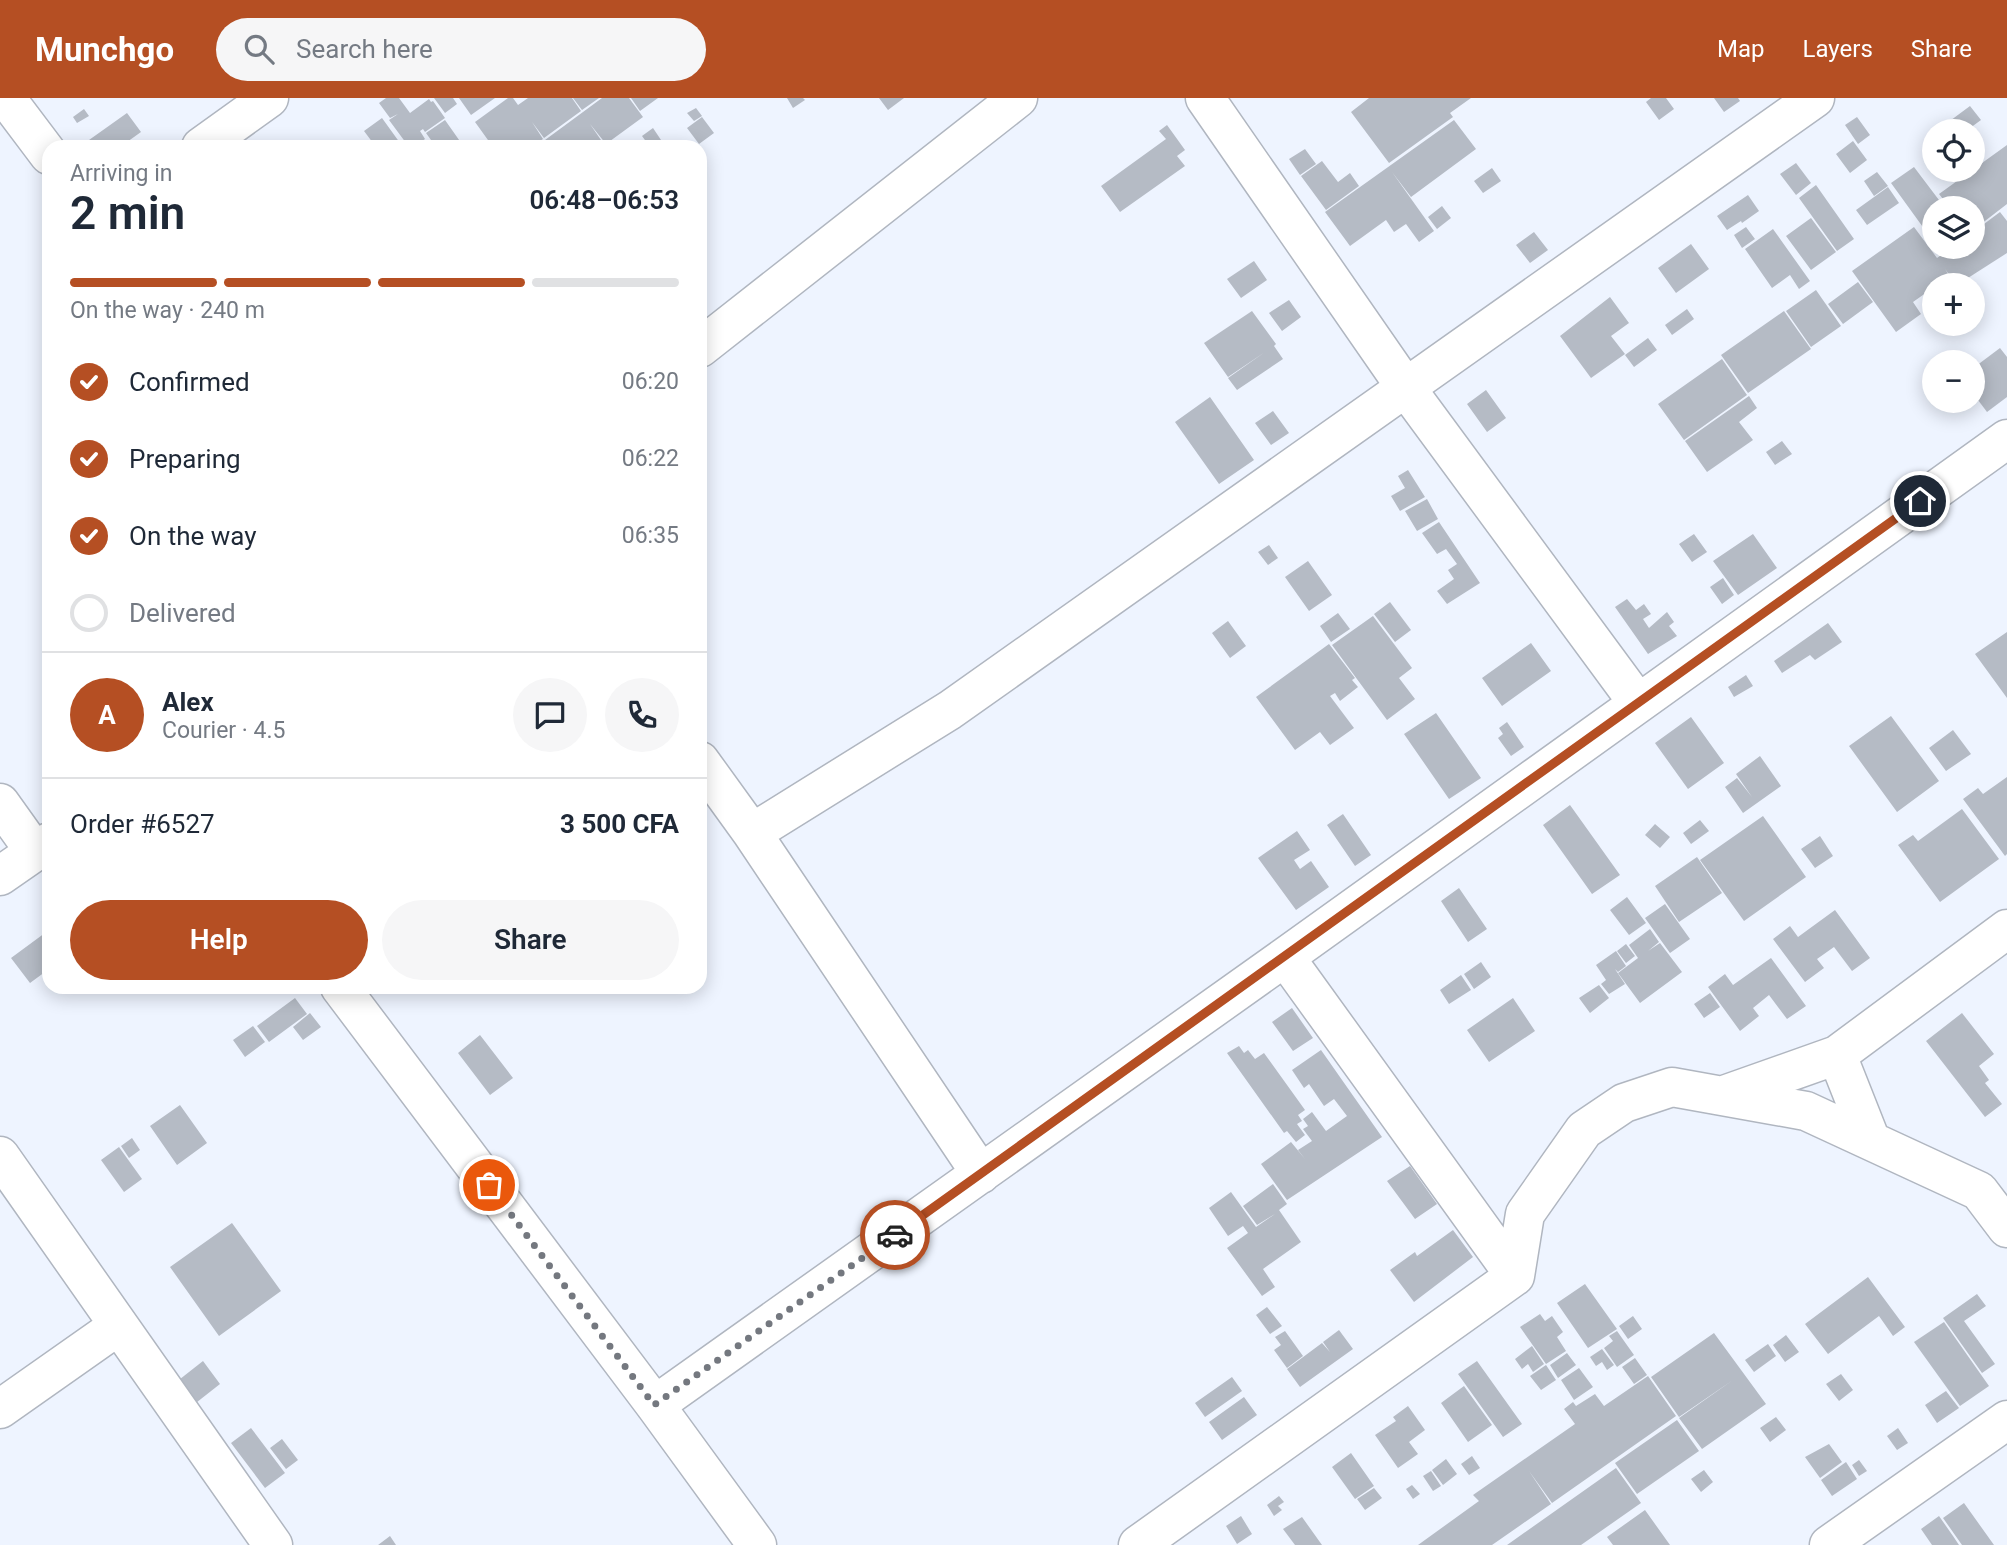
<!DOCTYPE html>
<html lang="en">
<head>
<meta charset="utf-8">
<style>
	:root { --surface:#fff; --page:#f6f6f7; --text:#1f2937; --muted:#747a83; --line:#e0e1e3; --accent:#b54f23 }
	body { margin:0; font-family:Roboto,sans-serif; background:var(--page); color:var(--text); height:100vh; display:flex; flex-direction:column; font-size:26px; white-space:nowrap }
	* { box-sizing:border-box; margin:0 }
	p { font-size:23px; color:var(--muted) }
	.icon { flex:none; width:38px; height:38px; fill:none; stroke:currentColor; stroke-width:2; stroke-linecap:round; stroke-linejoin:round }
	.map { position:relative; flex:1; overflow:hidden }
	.panel { position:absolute; left:42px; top:42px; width:665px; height:854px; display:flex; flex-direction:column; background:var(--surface); border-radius:21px; box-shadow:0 4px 18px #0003 }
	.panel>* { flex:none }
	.controls { position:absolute; left:1922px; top:21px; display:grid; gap:14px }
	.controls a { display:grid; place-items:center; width:63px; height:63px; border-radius:50%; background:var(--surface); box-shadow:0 4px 18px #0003; font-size:35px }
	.pin { position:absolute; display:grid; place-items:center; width:60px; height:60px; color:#fff; margin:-30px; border:4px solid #fff; border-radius:50%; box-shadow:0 2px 7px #0007 }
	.courier { position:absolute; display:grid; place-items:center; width:70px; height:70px; margin:-35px; border:5px solid #b54f23; border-radius:50%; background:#fff; color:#222; box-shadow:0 2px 9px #0007 }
	.headline em { font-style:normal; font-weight:600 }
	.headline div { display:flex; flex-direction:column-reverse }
	.headline { display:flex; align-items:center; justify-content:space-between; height:119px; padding:0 28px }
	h1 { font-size:46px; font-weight:600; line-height:52px }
	.bar { display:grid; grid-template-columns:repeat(4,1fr); gap:10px 7px; align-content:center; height:84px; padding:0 28px }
	.bar i { height:9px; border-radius:5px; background:var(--line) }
	.bar .current { background:var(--accent) }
	.bar p { grid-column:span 4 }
	.line { display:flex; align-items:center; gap:18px; padding:0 28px; border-top:2px solid var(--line) }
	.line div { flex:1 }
	.round { display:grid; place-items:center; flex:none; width:74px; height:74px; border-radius:37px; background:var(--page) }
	ol { padding:0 28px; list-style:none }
	li { display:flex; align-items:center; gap:21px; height:77px }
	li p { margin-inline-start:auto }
	li .icon { padding:7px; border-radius:50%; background:var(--accent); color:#fff; stroke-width:4 }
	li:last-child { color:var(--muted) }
	li i { width:38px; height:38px; border:4px solid var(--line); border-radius:50% }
	.button { display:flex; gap:14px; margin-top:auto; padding:14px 28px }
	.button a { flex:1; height:80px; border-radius:42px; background:var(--accent); color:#fff; font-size:28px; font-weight:600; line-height:80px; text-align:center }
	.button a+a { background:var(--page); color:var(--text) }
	header { display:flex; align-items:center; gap:42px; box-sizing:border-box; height:98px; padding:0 35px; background:var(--accent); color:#fff }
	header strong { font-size:33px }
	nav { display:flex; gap:38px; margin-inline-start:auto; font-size:24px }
	.search { width:490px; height:63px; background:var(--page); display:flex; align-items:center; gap:18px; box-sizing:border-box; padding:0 24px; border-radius:38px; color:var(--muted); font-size:26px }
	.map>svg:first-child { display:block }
	.building { fill:#b5bbc5 }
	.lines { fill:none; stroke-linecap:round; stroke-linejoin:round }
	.minor-casing { stroke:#b0b6c0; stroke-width:41 }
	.minor { stroke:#fff; stroke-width:38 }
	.done { stroke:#74787f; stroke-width:7; stroke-dasharray:0 12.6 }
	.route { stroke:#b54f23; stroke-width:9 }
</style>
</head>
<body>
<header>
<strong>Munchgo</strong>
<div class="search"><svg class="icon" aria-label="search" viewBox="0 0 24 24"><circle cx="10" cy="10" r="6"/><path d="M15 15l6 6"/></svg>Search here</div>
<nav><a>Map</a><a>Layers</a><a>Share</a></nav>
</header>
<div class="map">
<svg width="2007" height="1447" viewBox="0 0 2007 1447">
	<rect width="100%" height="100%" fill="#eef4ff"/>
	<!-- building -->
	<path class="building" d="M386,0H399L410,15L429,1L431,4L433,3L445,20L425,34L423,31L420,33L425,41L414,49H409L389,22L398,16L390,20L379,5Z
		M434,0H453L457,6L445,15Z
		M459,0H495L471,17Z
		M508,0H513L518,7L528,0H572L581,13L544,40L532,24L543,41L531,49H493L475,24Z
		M573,0H599L582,12Z
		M602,0H629L643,19L606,46L590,26L601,42L592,49H550L545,42Z
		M631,0H658L640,13Z
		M787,0H803L805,2L793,10Z
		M879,0H904L888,12Z
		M1369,0H1471L1450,15L1453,19L1389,65L1351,14Z
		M1651,0H1666L1674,11L1659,22L1646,4Z
		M1714,0H1738L1740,3L1724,14Z
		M1970,8L1981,22L1966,33H1941L1939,31Z
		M696,10L702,18L694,23L687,15Z
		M84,11L89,18L77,25L73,19Z
		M127,15L141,34L120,49H94L89,42Z
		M702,19L714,35L699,46L687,30Z
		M1857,19L1870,37L1858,46L1845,27Z
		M382,20L400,45L395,49H376L364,33Z
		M445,22L464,49H436L426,35Z
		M1454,22L1476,51L1411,99L1392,74L1434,133L1419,144L1406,126L1394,134L1386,122L1350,148L1325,114Z
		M1167,27L1185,52L1177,58L1185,68L1120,114L1101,88L1166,41L1159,33Z
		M653,30L661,42L650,49L642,38Z
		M1934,37V55L1925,43Z
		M1853,43L1867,62L1850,75L1836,56Z
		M2007,47V106L1972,133V110H1950L1939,96Z
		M1305,51L1316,66L1300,77L1289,61Z
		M1322,63L1338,84L1350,75L1359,88L1326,112L1301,78Z
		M1796,65L1811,85L1796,97L1780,76Z
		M1914,69L1945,110H1934V126L1925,132L1891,85Z
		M1492,70L1501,83L1483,95L1474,83Z
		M1877,74L1888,88L1874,98L1864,83Z
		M1816,87L1854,141L1837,153L1799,100Z
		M1888,89L1899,105L1867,127L1856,112Z
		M1748,97L1759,113L1742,125L1741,123L1727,132L1717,118Z
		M1442,108L1451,120L1437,131L1428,119Z
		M2000,114L2007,123V155L1957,187L1945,171L1955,187H1934V198L1930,192L1913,204L1921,216L1896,234L1852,173L1914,129L1937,160L1953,149H1972V135Z
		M1811,120L1836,154L1811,172L1786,138Z
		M1746,129L1755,141L1742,150L1734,137Z
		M1773,131L1810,183L1799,191L1790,177L1772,190L1745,151Z
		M1534,134L1548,152L1530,165L1516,147Z
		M1691,146L1709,171L1676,195L1658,170Z
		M1254,163L1267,182L1241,200L1227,181Z
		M1858,184L1873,204L1843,226L1828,206Z
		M1816,192L1841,228L1811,249L1786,213Z
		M1610,199L1629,225L1611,238L1625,256L1591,280L1560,238Z
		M1289,202L1301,219L1282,233L1269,215Z
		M1687,211L1694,221L1672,237L1665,227Z
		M1252,213L1276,246L1274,248L1283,261L1237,292L1228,280L1265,254L1228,279L1204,245Z
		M1784,213L1811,251L1748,295L1721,257Z
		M1648,240L1657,252L1634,269L1625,257Z
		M2000,250L2007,259V299L1987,314L1972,294V271Z
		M1722,261L1747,297L1684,342L1658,306Z
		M1486,292L1506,320L1487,334L1467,306Z
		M1749,298L1757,310L1739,324L1753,342L1707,374L1685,343Z
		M1210,299L1254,362L1219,386L1175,324Z
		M1273,313L1289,335L1271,347L1255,325Z
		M1782,343L1792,356L1775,367L1766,354Z
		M1408,372L1425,399L1400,413L1391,398L1405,390L1398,378Z
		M1427,401L1438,421L1417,433L1405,413Z
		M1439,424L1480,485L1447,506L1437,493L1454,481L1448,472L1457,466L1446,451L1437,456L1422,435Z
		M1694,436L1707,454L1692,464L1679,446Z
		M1753,436L1777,470L1738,497L1713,463Z
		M1269,447L1278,460L1268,467L1258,454Z
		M1308,463L1332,497L1309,513L1285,479Z
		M1723,480L1734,497L1722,506L1710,489Z
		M1627,501L1636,512L1644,506L1651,516L1643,521L1649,530L1667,514L1674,524L1669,528L1677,538L1648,556L1615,509Z
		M1390,504L1411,532L1395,544L1374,516Z
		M1338,515L1350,531L1331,544L1320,528Z
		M1373,518L1412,570L1399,580L1415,601L1387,622L1332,547Z
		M1228,523L1246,548L1230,560L1212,535Z
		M1828,525L1842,544L1815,562L1810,557L1782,575L1774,563Z
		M2007,534V600L1975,556Z
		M1531,545L1551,573L1502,608L1482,580Z
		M1329,546L1355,580L1352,582L1358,589L1340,603L1335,595L1330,598L1354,630L1330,647L1320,634L1295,652L1256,599Z
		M1746,577L1753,588L1734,599L1728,589Z
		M1436,615L1481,680L1449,701L1404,636Z
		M1891,618L1939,683L1897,714L1849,648Z
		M1691,619L1724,665L1688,691L1655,645Z
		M1507,624L1524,649L1511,658L1498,640L1503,636L1499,630Z
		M1953,632L1971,656L1946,673L1929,650Z
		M1760,658L1781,688L1743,715L1725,689L1737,680L1752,699L1736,676Z
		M2007,679V756L2005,758L1963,701L1978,690L1983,696Z
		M1570,707L1620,777L1592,796L1543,727Z
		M1962,711L1999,761L1940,804L1898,747L1913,737L1918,743Z
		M1343,716L1371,757L1355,768L1327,727Z
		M1763,718L1806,779L1744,823L1700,762Z
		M1700,722L1709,733L1691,746L1683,735Z
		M1655,726L1670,739L1660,750L1645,737Z
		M1297,733L1310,752L1294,762L1300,771L1311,763L1329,789L1296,812L1258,760Z
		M1820,738L1833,758L1815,770L1801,751Z
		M1697,759L1722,795L1679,824L1655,788Z
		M1459,790L1487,831L1468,844L1441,803Z
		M1627,799L1646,825L1629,837L1610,812Z
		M1665,806L1690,841L1670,855L1645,820Z
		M1835,812L1870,860L1852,873L1834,849L1817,861L1824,870L1805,884L1773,841L1790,828L1798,839Z
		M1650,831L1659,844L1648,853L1660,845L1682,874L1640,905L1618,875L1638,860L1629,847Z
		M49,832V871L30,885L11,860Z
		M1626,846L1635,858L1626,865L1617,853Z
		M1616,853L1626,868L1618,874L1615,871L1625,886L1609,896L1601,886L1606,882L1596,867Z
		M1771,860L1806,908L1787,921L1769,897L1753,910L1759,918L1740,933L1708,889L1725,876L1733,887Z
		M1481,864L1491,879L1474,891L1464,876Z
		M1461,877L1471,892L1449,906L1440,892Z
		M1599,887L1609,900L1590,915L1579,900Z
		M1710,895L1720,909L1704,920L1694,906Z
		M295,900L307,916L269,944L257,928Z
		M1513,900L1535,933L1489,964L1467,932Z
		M1292,910L1313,940L1293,953L1272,924Z
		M310,915L321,929L303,942L293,929Z
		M1962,915L1994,956L1979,968L1989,982L1985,985L2002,1006L1985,1019L1926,943Z
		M253,928L265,944L245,959L233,942Z
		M480,937L513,980L490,997L458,955Z
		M1239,948L1244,955L1248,952L1255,961L1264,955L1305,1012L1298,1017L1302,1023L1297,1026L1305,1037L1296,1044L1287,1033L1284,1035L1227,955Z
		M1321,952L1382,1039L1287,1102L1261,1066L1291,1044L1305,1061L1298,1052L1312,1043L1303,1031L1308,1028L1303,1021L1312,1014L1326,1033L1347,1018L1334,1001L1324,1008L1309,986L1304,990L1292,972Z
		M180,1007L207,1045L177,1067L150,1028Z
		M132,1040L140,1052L129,1060L121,1048Z
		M119,1049L142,1081L124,1094L101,1062Z
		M1410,1068L1437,1106L1415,1121L1387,1083Z
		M1273,1086L1287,1106L1279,1112L1301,1144L1263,1171L1275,1189L1262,1198L1227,1150L1248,1135L1243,1128L1228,1138L1209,1110L1231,1094L1256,1129L1275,1116L1257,1127L1243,1108Z
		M232,1125L281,1193L219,1238L170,1169Z
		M1453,1132L1473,1159L1414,1204L1390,1172L1415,1154L1417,1158Z
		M1868,1179L1905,1229L1893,1238L1879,1218L1828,1256L1805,1226Z
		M1585,1186L1617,1231L1588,1250L1557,1205Z
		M1977,1196L1986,1208L1964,1223L1995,1266L1982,1275L1943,1220Z
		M1267,1209L1282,1228L1270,1236L1256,1217Z
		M1540,1216L1545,1223L1552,1218L1563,1234L1557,1239L1566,1253L1546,1266L1520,1229Z
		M1633,1218L1642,1231L1628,1241L1619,1228Z
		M1944,1224L1989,1288L1960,1308L1914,1244Z
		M1339,1232L1353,1251L1300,1289L1287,1271L1322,1245L1330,1254L1323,1244Z
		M1285,1233L1303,1258L1287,1270L1274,1252L1281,1247L1275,1239Z
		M1617,1233L1634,1257L1617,1269L1604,1250L1613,1243L1609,1238Z
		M1714,1235L1766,1306L1702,1351L1679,1320L1733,1282L1679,1319L1651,1279Z
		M1786,1237L1799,1254L1785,1264L1773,1247Z
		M1768,1246L1776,1258L1754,1274L1745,1262Z
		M1532,1248L1544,1266L1533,1274L1528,1266L1522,1271L1515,1261Z
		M1602,1251L1614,1267L1607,1272L1602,1264L1596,1268L1590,1259Z
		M1567,1255L1576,1267L1558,1280L1550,1267Z
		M1635,1260L1647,1277L1634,1286L1622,1269Z
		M203,1263L220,1286L192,1308L175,1285Z
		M1477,1263L1522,1326L1503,1339L1458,1276Z
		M1546,1267L1556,1282L1541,1292L1530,1278Z
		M1579,1270L1593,1289L1574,1302L1561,1282Z
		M1841,1276L1853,1292L1839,1303L1826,1286Z
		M1648,1278L1676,1318L1552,1405L1529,1373L1551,1406L1492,1447H1418L1479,1403L1473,1397L1575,1326L1564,1311L1573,1304L1576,1308L1595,1296L1604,1308Z
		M1232,1279L1242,1293L1205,1319L1195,1305Z
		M1464,1288L1492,1327L1468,1344L1441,1305Z
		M1946,1293L1959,1310L1937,1325L1925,1307Z
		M1244,1299L1257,1317L1222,1342L1209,1324Z
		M1408,1308L1425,1332L1409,1344L1418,1356L1398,1370L1375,1337L1396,1323L1393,1319Z
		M1776,1319L1786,1332L1770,1344L1760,1330Z
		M1677,1322L1699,1353L1637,1396L1615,1365Z
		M251,1330L285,1375L265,1390L231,1345Z
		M1898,1330L1908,1345L1897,1352L1887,1338Z
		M282,1341L298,1362L286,1371L270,1350Z
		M1829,1346L1842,1364L1820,1380L1805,1359Z
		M1351,1355L1374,1388L1355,1401L1332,1369Z
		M1472,1358L1480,1370L1469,1377L1461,1366Z
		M1446,1361L1457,1376L1443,1387L1432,1372Z
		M1859,1362L1867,1373L1859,1378L1852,1367Z
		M1846,1364L1857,1381L1832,1398L1821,1382Z
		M1616,1370L1641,1405L1581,1447H1507Z
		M1704,1372L1713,1384L1701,1394L1691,1381Z
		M1431,1373L1441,1388L1433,1393L1423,1378Z
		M1412,1387L1420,1396L1413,1401L1406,1391Z
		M1374,1390L1382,1400L1365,1412L1357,1401Z
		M1279,1398L1284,1404L1278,1408L1282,1412L1274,1418L1267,1407Z
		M1964,1405L1994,1447H1962L1943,1420Z
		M1645,1412L1670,1447H1613L1607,1439Z
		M1241,1418L1252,1436L1237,1446L1226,1428Z
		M1939,1418L1953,1438L1959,1447H1932L1921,1431Z
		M1302,1419L1322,1447H1295L1283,1431Z
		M390,1438L396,1447H378Z"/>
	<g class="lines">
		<defs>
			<path id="minor" d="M6,0L49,57
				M1205,0L1406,290L1638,605
				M201,49L269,0
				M700,250L1018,0
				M700,663L752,735L981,1076
				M0,705L35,754
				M752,735L950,612L1815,0
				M0,778L49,744
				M1285,859L1515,1178
				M340,889L655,1307L757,1447
				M1724,997L1837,957
				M1871,1043L1837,957L2007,831
				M0,1058L273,1447
				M655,1307L1285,859L2007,341
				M0,1311L118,1228
				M1138,1447L1515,1178L1525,1116L1584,1032L1624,1005L1672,989L1806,1013L1979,1093L2007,1130
				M1829,1447L2007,1322"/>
		</defs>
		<!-- minor casing -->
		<use href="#minor" class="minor-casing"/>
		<!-- minor -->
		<use href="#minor" class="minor"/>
	</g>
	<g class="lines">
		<!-- done -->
		<path class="done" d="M489,1087L654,1307L895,1137"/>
		<!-- route -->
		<path class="route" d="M895,1137L1920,403"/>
	</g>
</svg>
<div class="controls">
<a><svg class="icon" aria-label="locate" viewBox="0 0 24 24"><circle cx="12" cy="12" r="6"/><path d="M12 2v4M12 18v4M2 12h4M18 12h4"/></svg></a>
<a><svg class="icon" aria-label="layers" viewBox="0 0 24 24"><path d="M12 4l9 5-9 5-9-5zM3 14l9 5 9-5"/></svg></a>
<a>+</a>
<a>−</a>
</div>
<div class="pin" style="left:489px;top:1087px;background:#ea580c"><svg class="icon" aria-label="bag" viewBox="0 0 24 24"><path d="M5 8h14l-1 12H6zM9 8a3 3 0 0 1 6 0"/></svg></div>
<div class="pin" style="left:1920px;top:403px;background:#1f2937"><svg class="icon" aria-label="home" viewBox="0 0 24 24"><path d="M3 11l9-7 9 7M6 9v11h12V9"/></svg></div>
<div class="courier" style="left:895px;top:1137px"><svg class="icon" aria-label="car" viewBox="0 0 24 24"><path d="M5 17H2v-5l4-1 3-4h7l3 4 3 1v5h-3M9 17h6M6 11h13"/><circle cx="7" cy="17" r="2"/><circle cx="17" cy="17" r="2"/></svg></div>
<section class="panel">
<div class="headline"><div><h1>2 min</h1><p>Arriving in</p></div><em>06:48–06:53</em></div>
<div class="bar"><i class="current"></i><i class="current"></i><i class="current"></i><i></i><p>On the way · 240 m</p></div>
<ol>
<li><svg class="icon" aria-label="check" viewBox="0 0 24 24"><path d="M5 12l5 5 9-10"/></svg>Confirmed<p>06:20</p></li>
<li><svg class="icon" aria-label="check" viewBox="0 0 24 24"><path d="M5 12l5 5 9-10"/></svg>Preparing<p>06:22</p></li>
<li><svg class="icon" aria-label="check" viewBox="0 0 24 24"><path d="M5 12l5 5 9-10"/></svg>On the way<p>06:35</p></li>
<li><i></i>Delivered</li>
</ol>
<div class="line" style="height:126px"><b class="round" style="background:var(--accent);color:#fff">A</b><div><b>Alex</b><p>Courier · 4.5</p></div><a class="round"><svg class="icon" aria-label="chat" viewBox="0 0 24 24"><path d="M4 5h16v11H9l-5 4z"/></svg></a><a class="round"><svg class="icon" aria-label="phone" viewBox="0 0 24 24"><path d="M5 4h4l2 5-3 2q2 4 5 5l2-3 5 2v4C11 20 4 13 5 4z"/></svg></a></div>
<div class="line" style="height:91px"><div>Order #6527</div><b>3 500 CFA</b></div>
<div class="button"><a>Help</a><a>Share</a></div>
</section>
</div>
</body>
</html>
